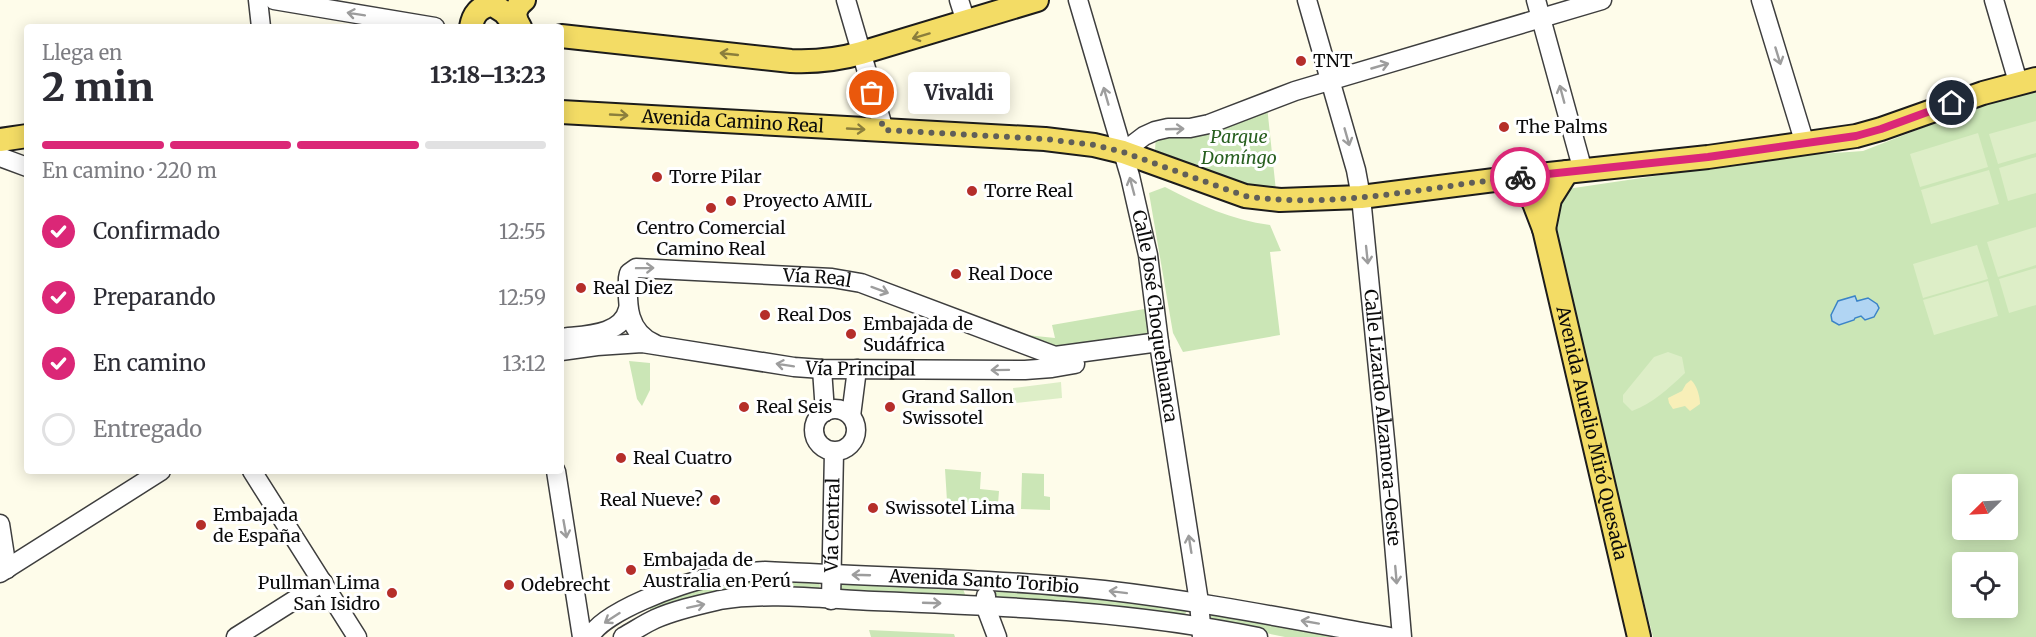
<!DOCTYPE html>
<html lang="es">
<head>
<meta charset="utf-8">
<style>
	:root { --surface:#fff; --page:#f7f7f7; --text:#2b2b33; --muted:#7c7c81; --line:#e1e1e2; --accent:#db2777 }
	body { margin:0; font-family:Merriweather,serif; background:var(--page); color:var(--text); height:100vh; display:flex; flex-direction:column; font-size:22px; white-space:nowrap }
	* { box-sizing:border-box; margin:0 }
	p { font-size:20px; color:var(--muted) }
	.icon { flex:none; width:33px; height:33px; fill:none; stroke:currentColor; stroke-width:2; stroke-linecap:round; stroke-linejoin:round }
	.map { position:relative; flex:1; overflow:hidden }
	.panel { position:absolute; left:24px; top:24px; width:540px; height:450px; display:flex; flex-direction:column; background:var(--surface); border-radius:6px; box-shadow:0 3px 15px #0003 }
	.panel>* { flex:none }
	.needle { width:39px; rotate:246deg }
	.fabs { position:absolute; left:1952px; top:474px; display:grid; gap:12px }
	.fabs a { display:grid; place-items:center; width:66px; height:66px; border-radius:6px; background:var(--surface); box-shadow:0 3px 15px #0003; font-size:30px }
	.pin { position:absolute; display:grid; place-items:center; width:51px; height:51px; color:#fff; margin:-26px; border:3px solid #fff; border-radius:50%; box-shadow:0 2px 6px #0007 }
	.courier { position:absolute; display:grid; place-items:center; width:60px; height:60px; margin:-30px; border:4px solid #db2777; border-radius:50%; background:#fff; color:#222; box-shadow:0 2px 8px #0007 }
	.bubble { position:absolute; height:42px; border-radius:6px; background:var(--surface); box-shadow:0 3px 15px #0003; font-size:20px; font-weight:800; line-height:42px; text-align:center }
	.overview em { font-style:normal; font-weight:800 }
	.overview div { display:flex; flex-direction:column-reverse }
	.overview { display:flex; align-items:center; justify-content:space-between; height:102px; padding:0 18px }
	h1 { font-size:39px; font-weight:800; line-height:45px }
	.bar { display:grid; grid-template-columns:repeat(4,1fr); gap:9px 6px; align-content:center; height:72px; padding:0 18px }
	.bar i { height:8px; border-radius:4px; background:var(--line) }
	.bar .selected { background:var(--accent) }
	.bar p { grid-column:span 4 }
	ol { padding:0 18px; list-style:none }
	li { display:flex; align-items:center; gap:18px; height:66px }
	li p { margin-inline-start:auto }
	li .icon { padding:6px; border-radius:50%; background:var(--accent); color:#fff; stroke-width:4 }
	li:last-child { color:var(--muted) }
	li i { width:33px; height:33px; border:3px solid var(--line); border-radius:50% }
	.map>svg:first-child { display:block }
	.green { fill:#cbe6b6; fill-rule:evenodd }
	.sand { fill:#f8efb8 }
	.pitch { fill:#ddeec7 }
	.water { fill:#b1d5f3; stroke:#3b84c7; stroke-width:1.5 }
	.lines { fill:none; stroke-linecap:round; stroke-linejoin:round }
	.minor-casing { stroke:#3e3e3e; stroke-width:21 }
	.major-casing { stroke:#1c1c1c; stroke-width:26 }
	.minor { stroke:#fff; stroke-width:18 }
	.major { stroke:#f3dc65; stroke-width:22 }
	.oneway { stroke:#9d9d9d }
	.oneway2 { stroke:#8b7e3c }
	.done { stroke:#605f59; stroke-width:6; stroke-dasharray:0 10.8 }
	.route { stroke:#db2777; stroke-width:8 }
	.poi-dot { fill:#b52e2a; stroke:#fff; stroke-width:2 }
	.labels { text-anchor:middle; stroke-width:6; stroke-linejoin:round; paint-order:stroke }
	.poi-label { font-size:18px; fill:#0b0b0b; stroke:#fff; text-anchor:start }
	.street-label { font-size:18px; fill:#0b0b0b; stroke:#fff }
	.park-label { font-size:18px; font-style:italic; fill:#275f1f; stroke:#fff }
</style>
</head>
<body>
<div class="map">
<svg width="2036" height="637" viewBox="0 0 2036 637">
	<rect width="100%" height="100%" fill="#fefcea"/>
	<!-- green -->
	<path class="green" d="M2036,91V637H1653L1549,224L1567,189L1790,156L1863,151L2001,97ZM1962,484H2007V530H1962ZM1962,562H2007V608H1962Z
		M1267,106L1276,191H1258L1155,150L1156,136Z
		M1165,187C1199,205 1232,220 1270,225L1281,251L1270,252L1280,335L1183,352L1173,333L1149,193Z
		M1150,308L1152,336L1055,348L1026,335L1055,338L1052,325Z
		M629,361L650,363V390L642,406L637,399Z
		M945,469L981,472L980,489L999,491L998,504L947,501Z
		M1022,473L1044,474V496L1050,497V510L1021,509Z
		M767,580H815L818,581L820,586L818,591L656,614L650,610V603L684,590Z
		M838,583L962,586L967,600L840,593Z
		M997,588L1185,603L1187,611L1184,616L996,601L995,594Z
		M1211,609L1355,637H1285L1211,622Z
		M869,630L954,634L955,637H871Z"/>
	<!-- sand -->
	<path class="sand" d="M1691,380C1697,385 1700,397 1700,404L1690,411L1685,406L1673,409L1669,403L1668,398L1682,391L1686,384Z"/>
	<!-- pitch -->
	<path class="pitch" d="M2036,121V153L1998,164L1989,134Z
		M1978,133L1988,167L1920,187L1910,154Z
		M2036,157V193L2008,201L1999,168Z
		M1989,170L1999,204L1931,224L1921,190Z
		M2036,227V265L1998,277L1987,242Z
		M1977,245L1988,279L1923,298L1913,264Z
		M2036,268V305L2009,313L1999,279Z
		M1988,281L1998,316L1934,335L1923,300Z
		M1668,352L1682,357L1685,373C1668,389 1653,403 1632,411L1623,402V395L1654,357Z
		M1061,382L1062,398L1015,403L1013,388Z"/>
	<!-- water -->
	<path class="water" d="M1855,296L1857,301L1868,298L1877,304L1879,308L1874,317L1865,320L1861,316L1855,318L1854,320L1839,325L1832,321L1831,315L1838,301Z"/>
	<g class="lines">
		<defs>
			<g id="minor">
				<path d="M258,0L261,27"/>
				<path d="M274,0L435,27"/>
				<path d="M846,0L884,130"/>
				<path d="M959,0L966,22"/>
				<path id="s1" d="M1078,0L1130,176L1148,255L1160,350L1199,602L1202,637"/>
				<path id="s2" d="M1307,0L1356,170L1361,197L1386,450L1402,637"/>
				<path d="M1536,0L1583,171"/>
				<path d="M1761,0L1805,144"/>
				<path d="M1994,0L2018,82"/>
				<path d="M1123,152L1144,136L1155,131L1168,128H1190L1209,124L1295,91L1602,0"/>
				<path d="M0,157L27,167"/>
				<path d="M561,338C583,335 622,336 628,309"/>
				<path id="s3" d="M655,344C627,332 627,305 628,278L629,273L636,268L832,278L861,283L1055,356L1159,342"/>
				<path id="s4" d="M561,351L597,346L642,343L794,367L822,369L1025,370L1052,368L1075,364"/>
				<path d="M822,369L825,412"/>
				<circle cx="835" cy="430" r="21"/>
				<path d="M851,416L857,369"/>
				<path d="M252,471L357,637"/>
				<path d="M556,471L582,637"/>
				<path d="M0,524L7,569"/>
				<path d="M0,573L161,471"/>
				<path d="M986,596L985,605L997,637"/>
				<path id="s5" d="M831,600L834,452"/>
				<path d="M236,637L323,582"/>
				<path id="s6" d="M590,637C602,612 681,583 709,578C728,574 746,572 765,571C878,577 991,578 1104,590C1200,601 1295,620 1390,637"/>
				<path d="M623,637C634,631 644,624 655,619C675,610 698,605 720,600C767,592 826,599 874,601C1003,606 1132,611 1258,637"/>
			</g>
			<g id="major">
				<path d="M471,27C473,15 479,6 493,5L504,12L516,27"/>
				<path d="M520,27C513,17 514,8 524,0"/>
				<path d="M561,36L791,61C815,62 837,60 861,53L1037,0"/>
				<path id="s7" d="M561,112L1045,139L1094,145L1123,152L1245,196L1280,200L1361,197L1510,178L1708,157L1856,136L1881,129L1983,93L2036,79"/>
				<path d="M0,140L27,136"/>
				<path id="s8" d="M1518,177L1534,203L1544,229L1639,637"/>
				<path d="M1544,229L1550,199L1567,172"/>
			</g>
		</defs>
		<!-- minor casing -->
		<use href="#minor" class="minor-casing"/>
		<!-- major casing -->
		<use href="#major" class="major-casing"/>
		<!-- minor -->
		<use href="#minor" class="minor"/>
		<!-- major -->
		<use href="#major" class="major"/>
	</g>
	<!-- one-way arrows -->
	<defs><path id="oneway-shaft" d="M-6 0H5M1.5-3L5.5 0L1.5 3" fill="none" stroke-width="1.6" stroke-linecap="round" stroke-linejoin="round" transform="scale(1.5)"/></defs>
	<g class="oneway">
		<use href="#oneway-shaft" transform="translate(356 14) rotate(-171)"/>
		<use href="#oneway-shaft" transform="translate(1778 56) rotate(73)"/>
		<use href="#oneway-shaft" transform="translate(1380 66) rotate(-16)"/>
		<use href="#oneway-shaft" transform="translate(1562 94) rotate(-105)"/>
		<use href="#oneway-shaft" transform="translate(1106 96) rotate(-106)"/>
		<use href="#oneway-shaft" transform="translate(1175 129) rotate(-2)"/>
		<use href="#oneway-shaft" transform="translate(1347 137) rotate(74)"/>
		<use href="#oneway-shaft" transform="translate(1132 186) rotate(-105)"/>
		<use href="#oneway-shaft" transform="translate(1367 255) rotate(84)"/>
		<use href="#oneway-shaft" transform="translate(645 268) rotate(-1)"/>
		<use href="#oneway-shaft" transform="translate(880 290) rotate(20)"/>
		<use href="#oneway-shaft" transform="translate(785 365) rotate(-171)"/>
		<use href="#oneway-shaft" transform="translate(1000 370) rotate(179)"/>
		<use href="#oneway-shaft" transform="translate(565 529) rotate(80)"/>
		<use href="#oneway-shaft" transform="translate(1190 544) rotate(-99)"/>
		<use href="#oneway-shaft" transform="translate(861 575) rotate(-178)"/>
		<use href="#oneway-shaft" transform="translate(1396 575) rotate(85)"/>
		<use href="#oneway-shaft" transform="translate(1118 592) rotate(-173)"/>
		<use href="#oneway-shaft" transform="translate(932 603) rotate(2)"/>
		<use href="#oneway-shaft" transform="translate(696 606) rotate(-12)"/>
		<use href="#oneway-shaft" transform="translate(612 618) rotate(147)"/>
		<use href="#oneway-shaft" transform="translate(1310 622) rotate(-170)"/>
	</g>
	<g class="oneway2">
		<use href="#oneway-shaft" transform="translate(921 36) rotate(163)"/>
		<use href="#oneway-shaft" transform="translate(729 54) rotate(-174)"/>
		<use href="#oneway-shaft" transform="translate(619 115) rotate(3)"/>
		<use href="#oneway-shaft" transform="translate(856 129) rotate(3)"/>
	</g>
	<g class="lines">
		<!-- done -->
		<path class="done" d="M872,93L884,130L1045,139L1094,145L1123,152L1245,196C1335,210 1430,186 1520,177"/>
		<!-- route -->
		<path class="route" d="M1520,177L1708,157L1856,136L1881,129L1952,103"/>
	</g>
	<!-- markers -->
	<g class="poi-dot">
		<circle cx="1301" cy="61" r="6"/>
		<circle cx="1504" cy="127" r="6"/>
		<circle cx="657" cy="177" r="6"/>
		<circle cx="972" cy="191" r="6"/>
		<circle cx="731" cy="201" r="6"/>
		<circle cx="711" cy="208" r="6"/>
		<circle cx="956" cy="274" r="6"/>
		<circle cx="581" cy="288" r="6"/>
		<circle cx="765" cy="315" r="6"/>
		<circle cx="851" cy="334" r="6"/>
		<circle cx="744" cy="407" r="6"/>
		<circle cx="890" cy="407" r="6"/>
		<circle cx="621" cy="458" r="6"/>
		<circle cx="715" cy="500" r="6"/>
		<circle cx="873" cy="508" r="6"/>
		<circle cx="201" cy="525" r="6"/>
		<circle cx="631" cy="570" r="6"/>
		<circle cx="509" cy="585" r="6"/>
		<circle cx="392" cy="593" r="6"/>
	</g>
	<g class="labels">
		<!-- poi labels -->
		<g class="poi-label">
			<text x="1313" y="67">TNT</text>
			<text x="1516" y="133">The Palms</text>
			<text x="669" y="183">Torre Pilar</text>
			<text x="984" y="197">Torre Real</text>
			<text x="743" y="207">Proyecto AMIL</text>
			<text x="711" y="234" text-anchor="middle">Centro Comercial<tspan x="711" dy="21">Camino Real</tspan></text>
			<text x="968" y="280">Real Doce</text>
			<text x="593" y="294">Real Diez</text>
			<text x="777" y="321">Real Dos</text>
			<text x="863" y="330">Embajada de<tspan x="863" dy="21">Sudáfrica</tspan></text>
			<text x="902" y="403">Grand Sallon<tspan x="902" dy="21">Swissotel</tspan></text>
			<text x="756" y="413">Real Seis</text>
			<text x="633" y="464">Real Cuatro</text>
			<text x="703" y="506" text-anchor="end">Real Nueve?</text>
			<text x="885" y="514">Swissotel Lima</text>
			<text x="213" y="521">Embajada<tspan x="213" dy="21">de España</tspan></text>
			<text x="643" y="566">Embajada de<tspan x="643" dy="21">Australia en Perú</tspan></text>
			<text x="380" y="589" text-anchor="end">Pullman Lima<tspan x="380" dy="21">San Isidro</tspan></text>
			<text x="521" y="591">Odebrecht</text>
		</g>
		<!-- street labels -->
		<g class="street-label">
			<text dy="6" stroke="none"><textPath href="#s7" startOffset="172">Avenida Camino Real</textPath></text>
			<text dy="6" stroke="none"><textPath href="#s3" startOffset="272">Vía Real</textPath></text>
			<text dy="6" stroke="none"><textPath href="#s1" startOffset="326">Calle José Choquehuanca</textPath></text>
			<text dy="6" stroke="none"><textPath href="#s4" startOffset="302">Vía Principal</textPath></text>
			<text dy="6" stroke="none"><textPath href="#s2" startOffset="426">Calle Lizardo Alzamora-Oeste</textPath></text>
			<text dy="6" stroke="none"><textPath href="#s8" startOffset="268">Avenida Aurelio Miró Quesada</textPath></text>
			<text dy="6" stroke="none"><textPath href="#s5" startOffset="75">Vía Central</textPath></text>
			<text dy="6" stroke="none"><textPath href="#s6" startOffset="411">Avenida Santo Toribio</textPath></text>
		</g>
		<!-- park labels -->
		<g class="park-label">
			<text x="1239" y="143">Parque<tspan x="1239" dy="21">Domíngo</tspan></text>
		</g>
	</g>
</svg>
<div class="fabs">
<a><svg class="needle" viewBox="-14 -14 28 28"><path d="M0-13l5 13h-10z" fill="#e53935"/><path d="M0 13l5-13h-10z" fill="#7c7c81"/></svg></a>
<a><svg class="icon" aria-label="locate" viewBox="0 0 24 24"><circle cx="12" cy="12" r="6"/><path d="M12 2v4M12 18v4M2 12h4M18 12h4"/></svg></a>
</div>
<div class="pin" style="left:872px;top:93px;background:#ea580c"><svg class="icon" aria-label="bag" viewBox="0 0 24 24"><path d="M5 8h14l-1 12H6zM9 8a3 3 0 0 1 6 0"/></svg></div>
<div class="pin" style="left:1952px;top:103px;background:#1f2937"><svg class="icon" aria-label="home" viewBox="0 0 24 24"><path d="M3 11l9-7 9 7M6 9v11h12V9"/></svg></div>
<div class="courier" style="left:1520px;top:177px"><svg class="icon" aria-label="bike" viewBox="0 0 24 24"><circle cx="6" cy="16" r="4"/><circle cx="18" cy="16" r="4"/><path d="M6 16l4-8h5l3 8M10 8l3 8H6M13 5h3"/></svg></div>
<div class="bubble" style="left:908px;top:72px;width:102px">Vivaldi</div>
<section class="panel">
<div class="overview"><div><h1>2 min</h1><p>Llega en</p></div><em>13:18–13:23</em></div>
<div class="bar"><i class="selected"></i><i class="selected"></i><i class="selected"></i><i></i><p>En camino · 220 m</p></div>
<ol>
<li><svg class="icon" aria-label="check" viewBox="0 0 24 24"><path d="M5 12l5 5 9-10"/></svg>Confirmado<p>12:55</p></li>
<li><svg class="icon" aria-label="check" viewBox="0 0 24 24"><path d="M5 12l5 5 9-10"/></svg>Preparando<p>12:59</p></li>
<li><svg class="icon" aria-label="check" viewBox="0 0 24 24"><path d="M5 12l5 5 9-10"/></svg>En camino<p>13:12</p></li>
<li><i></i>Entregado</li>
</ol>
</section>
</div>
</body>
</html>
